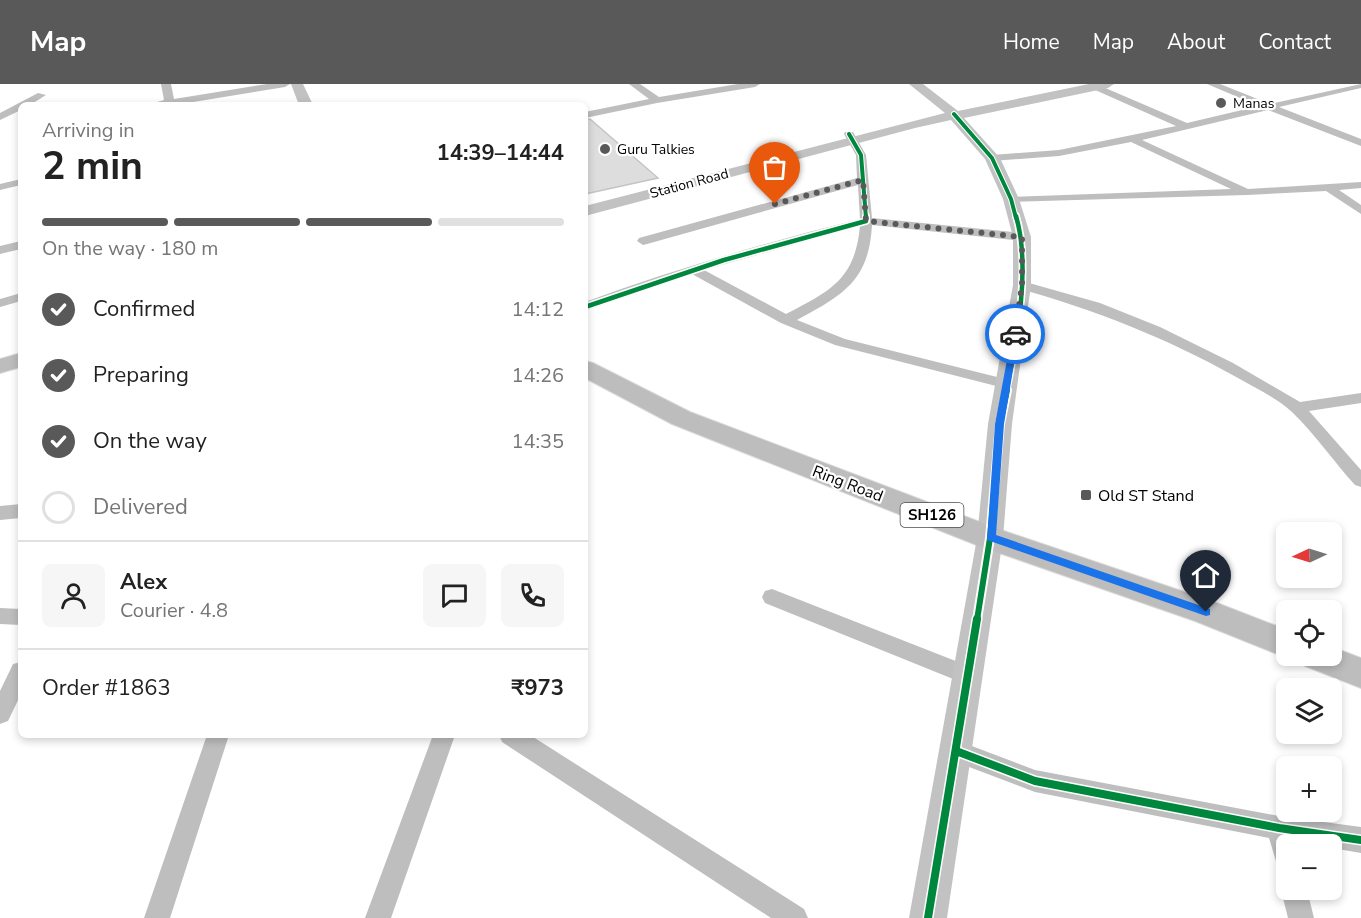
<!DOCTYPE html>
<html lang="en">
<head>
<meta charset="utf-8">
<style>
	:root { --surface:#fff; --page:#f6f6f6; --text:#222; --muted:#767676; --line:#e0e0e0; --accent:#595959 }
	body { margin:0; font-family:"Nunito Sans",sans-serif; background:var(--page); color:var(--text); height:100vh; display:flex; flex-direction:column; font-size:22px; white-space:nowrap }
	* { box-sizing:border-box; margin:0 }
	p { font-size:20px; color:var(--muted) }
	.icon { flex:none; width:33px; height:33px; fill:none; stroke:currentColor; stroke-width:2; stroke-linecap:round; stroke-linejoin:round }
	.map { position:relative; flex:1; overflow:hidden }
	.side { position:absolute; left:18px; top:18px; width:570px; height:636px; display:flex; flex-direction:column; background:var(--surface); border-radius:9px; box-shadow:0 3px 9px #0003 }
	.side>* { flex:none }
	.needle { width:39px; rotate:266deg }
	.buttons { position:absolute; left:1276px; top:438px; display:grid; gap:12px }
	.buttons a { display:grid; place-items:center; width:66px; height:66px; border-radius:9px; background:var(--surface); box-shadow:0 3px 9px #0003; font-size:30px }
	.pin { position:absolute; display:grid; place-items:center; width:51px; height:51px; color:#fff; margin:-62px -26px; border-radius:50% 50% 50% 0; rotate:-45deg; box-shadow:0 0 6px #0007 }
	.pin .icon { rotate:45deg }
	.courier { position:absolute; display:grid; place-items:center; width:60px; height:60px; margin:-30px; border:4px solid #1a73e8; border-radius:50%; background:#fff; color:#222; box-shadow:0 2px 8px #0007 }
	.headline em { font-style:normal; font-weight:700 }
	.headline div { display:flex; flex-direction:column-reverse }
	.headline { display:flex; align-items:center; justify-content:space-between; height:102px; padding:0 24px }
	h1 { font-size:39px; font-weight:700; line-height:45px }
	.bar { display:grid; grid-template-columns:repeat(4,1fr); gap:9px 6px; align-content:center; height:72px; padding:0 24px }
	.bar i { height:8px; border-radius:4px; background:var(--line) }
	.bar .current { background:var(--accent) }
	.bar p { grid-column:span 4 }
	.line { display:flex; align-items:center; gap:15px; padding:0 24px; border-top:2px solid var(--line) }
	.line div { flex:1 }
	.round { display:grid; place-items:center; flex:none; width:63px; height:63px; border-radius:9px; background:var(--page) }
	ol { padding:0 24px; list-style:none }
	li { display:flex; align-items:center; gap:18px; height:66px }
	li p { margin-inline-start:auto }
	li .icon { padding:6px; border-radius:50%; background:var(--accent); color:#fff; stroke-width:4 }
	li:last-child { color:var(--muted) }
	li i { width:33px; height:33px; border:3px solid var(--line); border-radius:50% }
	header { display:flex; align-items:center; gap:36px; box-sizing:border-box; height:84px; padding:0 30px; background:var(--accent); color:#fff }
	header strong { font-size:28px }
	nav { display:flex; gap:33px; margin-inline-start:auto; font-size:21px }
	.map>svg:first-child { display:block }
	.building { fill:#ddd; stroke:#c5c5c5; stroke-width:1.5 }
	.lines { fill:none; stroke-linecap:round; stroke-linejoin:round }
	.primary-casing { stroke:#dbdbdb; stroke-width:2 }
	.street { fill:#bebebe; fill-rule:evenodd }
	.secondary { fill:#c2c2c2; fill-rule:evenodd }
	.primary { fill:#bdbdbd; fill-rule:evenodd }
	.cycleway-far3-casing { stroke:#fff; stroke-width:6 }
	.cycleway-far2-casing { stroke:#fff; stroke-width:8 }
	.cycleway-far1-casing { stroke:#fff; stroke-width:10 }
	.cycleway-casing { stroke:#fff; stroke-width:11 }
	.cycleway-far3 { stroke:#00873e; stroke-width:4 }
	.cycleway-far2 { stroke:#00873e; stroke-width:4.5 }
	.cycleway-far1 { stroke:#00873e; stroke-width:6 }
	.cycleway { stroke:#00873e; stroke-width:8 }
	.route { fill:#1a73e8 }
	.done { stroke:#595959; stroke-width:6; stroke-dasharray:0 10.8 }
	.poi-dot { fill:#595959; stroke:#fff; stroke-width:2 }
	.labels { text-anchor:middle; stroke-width:4.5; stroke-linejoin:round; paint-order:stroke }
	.far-poi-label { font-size:14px; fill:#000; stroke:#fff; text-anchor:start }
	.far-street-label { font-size:14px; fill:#000; stroke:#fff }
	.shield { fill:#fff; stroke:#4c4c4c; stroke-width:1.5 }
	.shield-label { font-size:15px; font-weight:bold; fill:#000 }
	.street-label { font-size:16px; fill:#000; stroke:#fff }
	.poi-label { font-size:16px; fill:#000; stroke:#fff; text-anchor:start }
</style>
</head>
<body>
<header>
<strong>Map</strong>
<nav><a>Home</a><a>Map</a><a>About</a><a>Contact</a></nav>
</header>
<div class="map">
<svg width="1361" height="834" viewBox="0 0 1361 834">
	<rect width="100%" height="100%" fill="#fff"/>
	<!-- building -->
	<path class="building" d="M590,35L658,94L585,110V36Z"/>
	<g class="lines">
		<defs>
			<path id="primary" d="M21,269V283L0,289V275Z
				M585,277L593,279L690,328L1001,446L1217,519L1287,546V572H1294L1287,574L1195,537L979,462L672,340L585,294Z
				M1332,563L1361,574V604L1305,582L1300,572H1332Z"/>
		</defs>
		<!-- primary casing -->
		<use href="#primary" class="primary-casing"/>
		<!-- street -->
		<path class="street" d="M161,0H171L174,15L267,0H290L285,3L175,21H146L164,16Z
			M629,0H640L659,13L738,0H760L755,3L657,19L585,34V28L649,15Z
			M1207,0H1220L1270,20L1361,0V4L1279,23L1361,55V62L1268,26L1142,56L1248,105L1361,98V104L1339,106L1361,121V130L1326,107L1247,111L1011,118L1005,115L1007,113L1231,105L1131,58L1059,72L992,77L987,74L992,71L1059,66L1176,42L1093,5V1L1096,0L1187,39L1259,22Z
			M38,9L46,11L30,21H21V26L0,36V29Z
			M845,48H853L866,71L872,134L1022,149L1028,153L1022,157L872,141C869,197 843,211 797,236L845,255L1013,297L1016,300L1013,303L1008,305L835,261L781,239L692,190L585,227V218C675,185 767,158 860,135L858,101L647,160L643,161L637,157L639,154L857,94L856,71L844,50ZM860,142C855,196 830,207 786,230L704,186Z
			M21,95V101L0,106V100Z
			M21,157V165L0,170V162Z
			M1022,197L1100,219L1160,243L1233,279L1300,318L1361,309V319L1309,327L1361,386V403L1355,401C1334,378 1315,350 1292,328C1277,314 1255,304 1238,294C1167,254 1095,226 1017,204L1015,201Z
			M21,209V217L0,223V215Z
			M21,420V434L0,436V422Z
			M772,505L976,585L979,592L976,599L968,601L765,519L762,513L765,507Z
			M0,524L21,525V541L0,540Z
			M21,578V610L8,637L0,640V607L13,580Z
			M207,651H229L170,834H144Z
			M433,651H455L391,834H365Z
			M499,651H530L804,825L808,834H771L502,658Z
			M956,656L1035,686L1279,732L1361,743V769L1332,764V760H1287V788L1278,784L1269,754L1035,708L948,675L944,667L948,659Z
			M1287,796V806H1307L1314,834H1288L1281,806Z"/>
		<!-- secondary -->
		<path class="secondary" d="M291,0H303L313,21H299Z
			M909,0H923L958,27L1089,0H1114L1108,4L964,34L1000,74L1019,115L1031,153V201L1012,340L1003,454L947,834H909L977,454L988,340L1013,201V153L1003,115L985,75L951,36L915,44L585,132V122L945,29Z"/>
		<!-- primary -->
		<use href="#primary" class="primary"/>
		<defs>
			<path id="cycleway-far3" d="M954,30L992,74L1011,115L1016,134
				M849,50L861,71L866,134"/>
			<path id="cycleway-far2" d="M585,223L724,176L866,137V132
				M1006,308C1017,256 1031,183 1016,132"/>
			<path id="cycleway-far1" d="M977,536L990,454L1000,340L1007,306"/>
			<path id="cycleway" d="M956,667L1035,697L1279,744L1361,756
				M928,834L977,535"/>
		</defs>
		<!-- cycleway-far3 casing -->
		<use href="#cycleway-far3" class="cycleway-far3-casing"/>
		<!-- cycleway-far2 casing -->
		<use href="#cycleway-far2" class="cycleway-far2-casing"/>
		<!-- cycleway-far1 casing -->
		<use href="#cycleway-far1" class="cycleway-far1-casing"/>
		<!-- cycleway casing -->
		<use href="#cycleway" class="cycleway-casing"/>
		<!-- cycleway-far3 -->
		<use href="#cycleway-far3" class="cycleway-far3"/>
		<!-- cycleway-far2 -->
		<use href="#cycleway-far2" class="cycleway-far2"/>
		<!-- cycleway-far1 -->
		<use href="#cycleway-far1" class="cycleway-far1"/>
		<!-- cycleway -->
		<use href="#cycleway" class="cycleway"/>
	</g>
	<!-- route -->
	<path class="route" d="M1012,249L1019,250L1004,340L996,451L1210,525V531L1206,532L987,456L995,340Z"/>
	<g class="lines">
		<!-- done -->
		<path class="done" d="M775,120L863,96L866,137L1022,153V201L1015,250"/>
	</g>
	<!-- markers -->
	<g class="poi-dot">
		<circle cx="1221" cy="19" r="6"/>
		<circle cx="605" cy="65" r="6"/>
		<rect x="1080" y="405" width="12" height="12" rx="3"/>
	</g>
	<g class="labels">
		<!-- far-poi labels -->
		<g class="far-poi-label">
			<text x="1233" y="24">Manas</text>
			<text x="617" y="70">Guru Talkies</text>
		</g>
		<!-- far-street labels -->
		<g class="far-street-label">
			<text transform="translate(689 99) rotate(-15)" y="5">Station Road</text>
		</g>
		<!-- shield labels -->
		<rect class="shield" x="900.5" y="419" width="63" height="24" rx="4.5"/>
		<g class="shield-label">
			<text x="932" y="436">SH126</text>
		</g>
		<!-- street labels -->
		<g class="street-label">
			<text transform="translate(848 399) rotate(21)" y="6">Ring Road</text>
		</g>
		<!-- poi labels -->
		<g class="poi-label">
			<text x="1098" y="417">Old ST Stand</text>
		</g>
	</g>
</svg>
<div class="buttons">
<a><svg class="needle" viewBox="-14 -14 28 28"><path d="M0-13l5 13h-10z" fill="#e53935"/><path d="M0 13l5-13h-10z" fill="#767676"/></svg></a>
<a><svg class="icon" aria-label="locate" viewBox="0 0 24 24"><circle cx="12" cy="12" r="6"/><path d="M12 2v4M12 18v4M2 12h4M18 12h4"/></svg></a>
<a><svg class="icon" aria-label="layers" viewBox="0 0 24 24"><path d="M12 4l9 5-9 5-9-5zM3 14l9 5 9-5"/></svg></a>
<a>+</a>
<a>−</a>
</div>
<div class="pin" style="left:775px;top:120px;background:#ea580c"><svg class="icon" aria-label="bag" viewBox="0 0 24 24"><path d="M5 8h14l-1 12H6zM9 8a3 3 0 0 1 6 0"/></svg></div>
<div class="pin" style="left:1206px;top:528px;background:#1f2937"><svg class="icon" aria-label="home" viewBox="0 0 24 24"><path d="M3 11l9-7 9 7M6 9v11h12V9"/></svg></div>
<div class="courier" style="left:1015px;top:250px"><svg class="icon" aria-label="car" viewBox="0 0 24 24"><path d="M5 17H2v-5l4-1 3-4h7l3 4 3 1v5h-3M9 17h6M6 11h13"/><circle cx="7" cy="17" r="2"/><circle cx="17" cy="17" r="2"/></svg></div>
<section class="side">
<div class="headline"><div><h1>2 min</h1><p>Arriving in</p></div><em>14:39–14:44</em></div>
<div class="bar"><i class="current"></i><i class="current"></i><i class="current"></i><i></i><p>On the way · 180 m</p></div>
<ol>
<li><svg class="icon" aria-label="check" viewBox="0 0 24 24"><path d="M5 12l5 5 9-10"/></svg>Confirmed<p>14:12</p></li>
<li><svg class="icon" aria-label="check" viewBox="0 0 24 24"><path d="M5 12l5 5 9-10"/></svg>Preparing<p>14:26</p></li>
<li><svg class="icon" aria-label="check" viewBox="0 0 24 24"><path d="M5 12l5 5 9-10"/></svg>On the way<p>14:35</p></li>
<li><i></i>Delivered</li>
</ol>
<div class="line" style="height:108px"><a class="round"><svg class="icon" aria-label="person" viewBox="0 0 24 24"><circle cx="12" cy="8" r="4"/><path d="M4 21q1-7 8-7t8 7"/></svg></a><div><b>Alex</b><p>Courier · 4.8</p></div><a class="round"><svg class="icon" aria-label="chat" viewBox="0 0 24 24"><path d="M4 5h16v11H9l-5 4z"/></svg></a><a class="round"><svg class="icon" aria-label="phone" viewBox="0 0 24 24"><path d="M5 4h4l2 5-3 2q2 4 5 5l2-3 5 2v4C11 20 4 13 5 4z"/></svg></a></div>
<div class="line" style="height:78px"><div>Order #1863</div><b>₹973</b></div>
</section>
</div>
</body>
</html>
